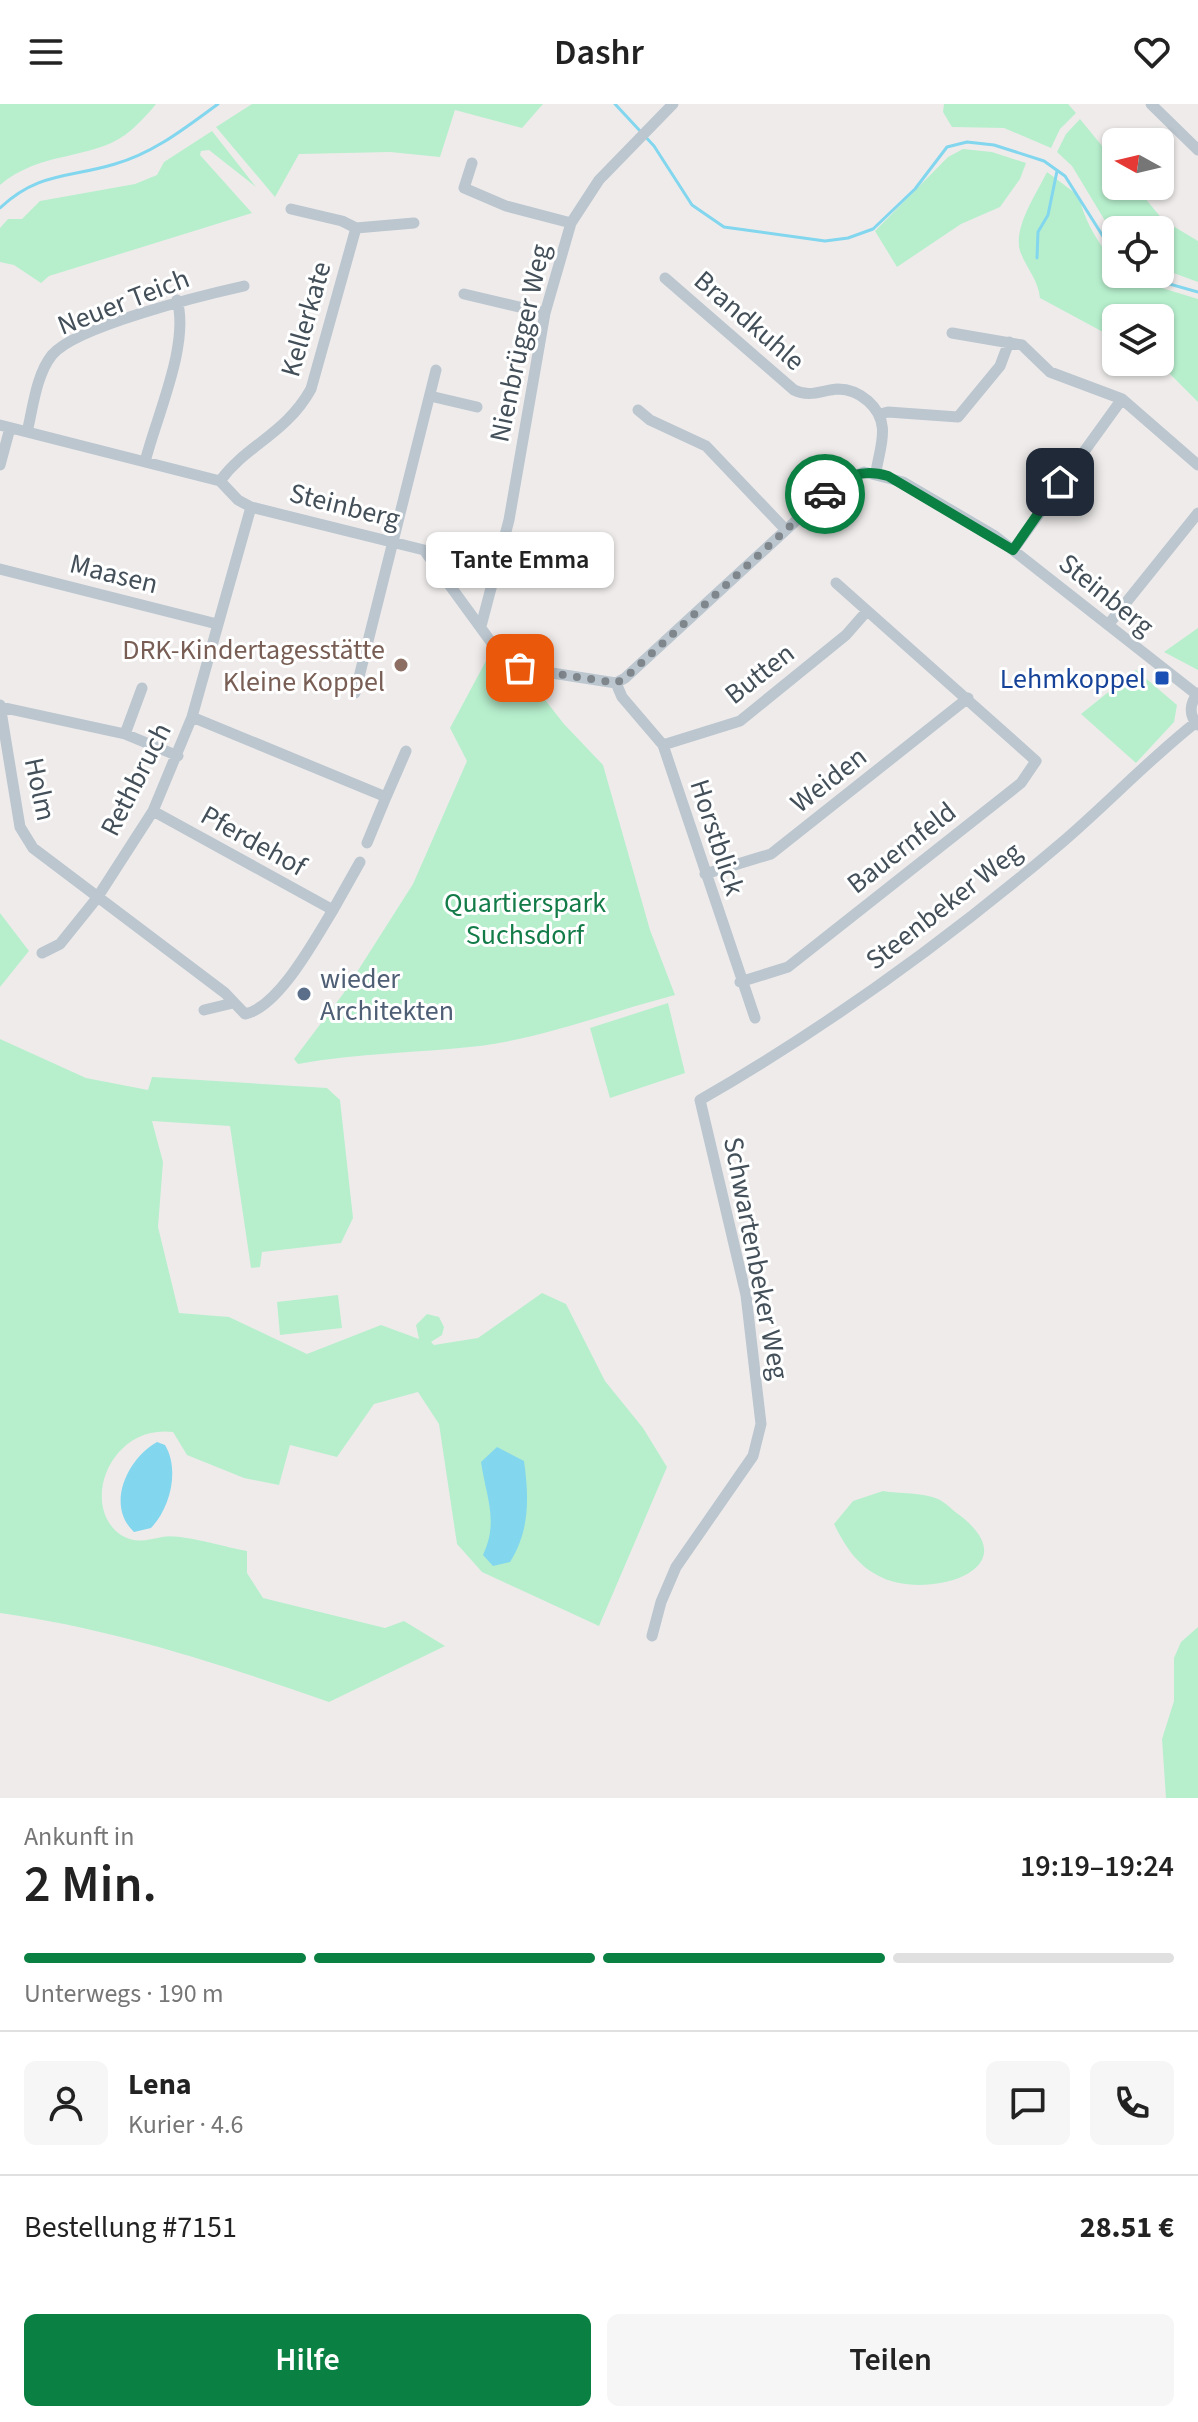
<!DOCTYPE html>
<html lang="de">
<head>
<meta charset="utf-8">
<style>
	:root { --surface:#fff; --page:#f6f6f6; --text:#222; --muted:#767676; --line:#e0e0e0; --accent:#0b8043 }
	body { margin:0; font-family:"Source Sans 3",sans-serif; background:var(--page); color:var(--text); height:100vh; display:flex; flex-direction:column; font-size:30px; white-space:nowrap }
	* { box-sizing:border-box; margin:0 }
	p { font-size:26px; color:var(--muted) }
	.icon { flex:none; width:44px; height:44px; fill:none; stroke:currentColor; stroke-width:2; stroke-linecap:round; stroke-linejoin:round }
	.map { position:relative; height:1694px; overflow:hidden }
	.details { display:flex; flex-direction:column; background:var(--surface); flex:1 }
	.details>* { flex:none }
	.needle { width:52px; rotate:278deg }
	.buttons { position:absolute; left:1102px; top:24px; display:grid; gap:16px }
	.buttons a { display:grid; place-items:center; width:72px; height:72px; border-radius:12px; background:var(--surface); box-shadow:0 2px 6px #0004; font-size:40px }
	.pin { position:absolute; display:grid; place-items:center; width:68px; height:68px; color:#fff; margin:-34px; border-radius:16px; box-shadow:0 4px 12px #0006 }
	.courier { position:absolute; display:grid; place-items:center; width:80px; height:80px; margin:-40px; border:6px solid #0b8043; border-radius:50%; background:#fff; color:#222; box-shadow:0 2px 10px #0007 }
	.bubble { position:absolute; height:56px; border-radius:12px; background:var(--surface); box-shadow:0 2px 6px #0004; font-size:26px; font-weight:600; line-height:56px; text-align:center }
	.overview em { font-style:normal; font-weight:600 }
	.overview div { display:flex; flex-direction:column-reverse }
	.overview { display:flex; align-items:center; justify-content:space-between; height:136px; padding:0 24px }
	h1 { font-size:52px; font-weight:600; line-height:60px }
	.bar { display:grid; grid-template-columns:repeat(4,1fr); gap:12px 8px; align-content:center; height:96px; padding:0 24px }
	.bar i { height:10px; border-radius:6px; background:var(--line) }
	.bar .active { background:var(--accent) }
	.bar p { grid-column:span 4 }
	.line { display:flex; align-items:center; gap:20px; padding:0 24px; border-top:2px solid var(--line) }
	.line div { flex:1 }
	.round { display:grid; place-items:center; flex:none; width:84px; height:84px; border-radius:12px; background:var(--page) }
	.cta { display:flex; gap:16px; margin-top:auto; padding:16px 24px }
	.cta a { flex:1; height:92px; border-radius:12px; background:var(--accent); color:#fff; font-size:32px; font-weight:600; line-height:92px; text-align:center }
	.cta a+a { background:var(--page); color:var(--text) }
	header { display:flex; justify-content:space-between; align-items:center; height:104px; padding:0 24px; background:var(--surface); font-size:36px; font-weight:600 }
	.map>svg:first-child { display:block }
	.green { fill:#b7efcd }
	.water { fill:#82d6ee }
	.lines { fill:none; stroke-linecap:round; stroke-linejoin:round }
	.stream { stroke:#82d6ee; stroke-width:3 }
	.minor { stroke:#bbc6cf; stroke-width:11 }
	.done { stroke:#7f868c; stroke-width:8; stroke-dasharray:0 14.4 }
	.route { stroke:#0b8043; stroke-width:10 }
	.education-dot { fill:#8d6e63; stroke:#fff; stroke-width:3 }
	.transit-dot { fill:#1a4fb4; stroke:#fff; stroke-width:3 }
	.service-dot { fill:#5c6f8a; stroke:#fff; stroke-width:3 }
	.labels { text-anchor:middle; stroke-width:6; stroke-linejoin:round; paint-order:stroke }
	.street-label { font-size:28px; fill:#434f59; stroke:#fff }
	.education-label { font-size:28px; fill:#785e54; stroke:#fff; text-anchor:end }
	.transit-label { font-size:28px; fill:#164399; stroke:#fff; text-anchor:end }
	.park-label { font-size:28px; fill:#137b48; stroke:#fff }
	.service-label { font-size:28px; fill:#4e5e75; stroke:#fff; text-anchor:start }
</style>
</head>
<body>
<header><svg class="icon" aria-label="menu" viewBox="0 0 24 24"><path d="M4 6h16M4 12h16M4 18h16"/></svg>Dashr<svg class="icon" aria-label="heart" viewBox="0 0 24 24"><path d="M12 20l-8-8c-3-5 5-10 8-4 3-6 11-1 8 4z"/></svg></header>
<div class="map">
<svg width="1198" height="1694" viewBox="0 0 1198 1694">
	<rect width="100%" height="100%" fill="#efebeb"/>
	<!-- green -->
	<path class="green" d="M0,0H156C148,10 136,23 125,31C90,56 40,47 0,81Z
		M252,0H543L522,24L455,6L440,53L390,48L299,50L275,93L216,23Z
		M944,0H1068L1076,9L1060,25L1051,44L1004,24L952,23L943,8Z
		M1080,15L1116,59V82H1135L1163,116L1198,137V178L1160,164V126H1116V135L1072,62L1057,48L1066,30Z
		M212,27L256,83L209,46L201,47L200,51L252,109L49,172L41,179L14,161L0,158V124L8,115H22L40,97L135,80L157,71L164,58Z
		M963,45L992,48L1026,59L1020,75L1000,103L961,120L897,163L875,127L948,53Z
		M1047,68L1079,92C1084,117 1099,141 1116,160V170L1198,195V298L1158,258L1160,214H1116V235L1040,194C1038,175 1026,164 1020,147C1013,123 1037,89 1047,68Z
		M1198,524V566L1164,548Z
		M494,542L520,564L564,620L603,661L650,826L675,891C610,908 547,933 480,942C419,949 358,949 298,960L294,955L343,890L413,780L467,657L450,624Z
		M1136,566L1177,601L1174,618L1136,659L1081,610Z
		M0,809L29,847L0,883Z
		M668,899L685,969L610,994L590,924Z
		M0,935L86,974L148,986L152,973L327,984L340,996L353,1114L341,1139L262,1148L260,1163L251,1164L230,1022L152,1017L163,1058L158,1123L179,1209L229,1213L307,1250L381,1221L419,1235L416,1221L427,1210L439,1213L444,1223L442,1231L431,1238L434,1241L478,1234L542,1189L566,1200L605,1277L643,1324L667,1363L599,1522L482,1468L457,1440L439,1320L418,1288L374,1300L337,1353L290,1341L279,1381L244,1374L187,1351L173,1328C110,1320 79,1402 121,1431C135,1440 148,1436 162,1433C181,1429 226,1444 247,1447V1469L263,1494L385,1524L404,1517L445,1542L329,1598C220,1560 114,1525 0,1509Z
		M338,1191L342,1224L280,1231L277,1198Z
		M883,1387C901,1390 921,1388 938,1395C945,1398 951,1405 958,1410C1035,1467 922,1498 877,1471C856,1460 844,1440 834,1420L853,1397Z
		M1198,1523V1694H1166L1162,1635L1174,1597V1554L1181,1538Z"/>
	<!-- water -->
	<path class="water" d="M157,1338L165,1341C180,1366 170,1404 151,1424L134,1428C105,1401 128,1354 157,1338Z
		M497,1343L524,1357C529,1392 530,1427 510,1458L493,1462L483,1451C499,1417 486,1393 481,1358Z"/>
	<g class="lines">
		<!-- stream -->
		<path class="stream" d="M615,0L654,42L692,101L724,123L825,137L848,134L873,125L915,85L947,43L967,38L994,41L1044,57L1065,72L1116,153
			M0,104C38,68 69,74 115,60C154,49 185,24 218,0
			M1037,154L1038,128L1048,111L1057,67
			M1134,170L1198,188"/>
		<!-- minor -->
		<path class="minor" d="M1151,0L1198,46
			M472,59L464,84L506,102L571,119
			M356,124L414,119
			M665,174L794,286C810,294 822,286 838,285C849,285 860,290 868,297C892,318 880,342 876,368
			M464,190L545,209
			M952,229L1022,241L1050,268L1122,295L1198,361
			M430,292L477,303
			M638,306L650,316L706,342L786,426
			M880,310L888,308L958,313L1000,262L1009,238
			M0,321L220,377L238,396L251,403L424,446L494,542L520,564L616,579L625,574L837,379L864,368L903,378L995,432L1196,590
			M27,328C33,304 36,271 52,251C76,222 204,191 244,182
			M145,358C156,313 190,241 177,196
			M0,361L10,324
			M220,377C246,341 286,330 311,285L356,124L342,117L291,105
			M1013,446L1122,295
			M0,465L217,520
			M1108,521L1198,409
			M481,522L509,416L545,209L571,119L599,76L673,0
			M616,579L622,593L663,641L755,914
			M355,589L436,266
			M1198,589C1190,599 1188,611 1198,621
			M0,601L20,723L33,744L225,889L245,910C279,903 315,835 333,806
			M1,603L125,630L178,652
			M192,613L386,693L406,647
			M125,630L142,584
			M663,641L740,617L846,531L867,507
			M153,707L333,806L360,758
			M367,739L386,693
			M705,770L771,750L968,594
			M42,849L60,840L97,794L153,707L192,613L251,403
			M740,878L788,863L1021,679L1036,657L836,479
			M204,906L233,899
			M652,1532L661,1498L676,1463L753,1352L761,1320L746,1191L700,996C827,923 947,836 1059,741C1105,702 1147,657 1195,619"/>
	</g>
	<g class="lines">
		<!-- done -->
		<path class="done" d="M520,564L616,579L625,574L825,390"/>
		<!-- route -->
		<path class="route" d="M825,390C845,372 862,364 888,372L1013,446L1060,378"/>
	</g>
	<!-- markers -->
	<circle class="education-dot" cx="401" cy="561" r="8"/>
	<rect class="transit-dot" x="1154" y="566" width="16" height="16" rx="4"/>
	<circle class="service-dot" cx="304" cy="890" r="8"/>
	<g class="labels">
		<!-- street labels -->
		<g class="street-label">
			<text transform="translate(123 197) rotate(-21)" y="10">Neuer Teich</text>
			<text transform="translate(305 215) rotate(-74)" y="10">Kellerkate</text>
			<text transform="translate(750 216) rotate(41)" y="10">Brandkuhle</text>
			<text transform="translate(519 239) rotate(-78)" y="10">Nienbrügger Weg</text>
			<text transform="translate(345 401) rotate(14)" y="10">Steinberg</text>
			<text transform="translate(114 469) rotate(14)" y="10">Maasen</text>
			<text transform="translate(1107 490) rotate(39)" y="10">Steinberg</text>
			<text transform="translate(759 569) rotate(-38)" y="10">Butten</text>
			<text transform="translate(135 675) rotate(-63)" y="10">Rethbruch</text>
			<text transform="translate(828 675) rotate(-38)" y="10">Weiden</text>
			<text transform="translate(41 685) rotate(78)" y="10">Holm</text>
			<text transform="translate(718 733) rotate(72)" y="10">Horstblick</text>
			<text transform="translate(254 736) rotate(29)" y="10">Pferdehof</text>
			<text transform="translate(901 743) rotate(-38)" y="10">Bauernfeld</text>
			<text transform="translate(943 801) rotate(-38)" y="10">Steenbeker Weg</text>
			<text transform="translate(757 1154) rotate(79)" y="10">Schwartenbeker Weg</text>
		</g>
		<!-- education labels -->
		<g class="education-label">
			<text x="385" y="555">DRK-Kindertagesstätte<tspan x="385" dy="32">Kleine Koppel</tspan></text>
		</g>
		<!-- transit labels -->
		<g class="transit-label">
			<text x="1146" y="584">Lehmkoppel</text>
		</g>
		<!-- park labels -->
		<g class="park-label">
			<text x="525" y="808">Quartierspark<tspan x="525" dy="32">Suchsdorf</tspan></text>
		</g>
		<!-- service labels -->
		<g class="service-label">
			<text x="320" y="884">wieder<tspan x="320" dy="32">Architekten</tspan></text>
		</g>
	</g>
</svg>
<div class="buttons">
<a><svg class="needle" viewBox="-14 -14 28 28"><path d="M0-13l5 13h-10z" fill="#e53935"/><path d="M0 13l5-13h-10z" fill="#767676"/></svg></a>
<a><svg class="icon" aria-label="locate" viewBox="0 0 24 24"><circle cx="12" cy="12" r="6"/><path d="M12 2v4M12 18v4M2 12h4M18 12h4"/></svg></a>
<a><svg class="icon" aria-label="layers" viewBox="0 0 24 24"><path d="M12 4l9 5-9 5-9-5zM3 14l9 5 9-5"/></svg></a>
</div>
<div class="pin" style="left:520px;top:564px;background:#ea580c"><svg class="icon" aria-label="bag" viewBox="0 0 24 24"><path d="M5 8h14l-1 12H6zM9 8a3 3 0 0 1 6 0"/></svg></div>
<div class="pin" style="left:1060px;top:378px;background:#1f2937"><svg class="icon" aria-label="home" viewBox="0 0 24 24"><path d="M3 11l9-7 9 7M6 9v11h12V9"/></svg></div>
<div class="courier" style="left:825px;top:390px"><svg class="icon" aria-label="car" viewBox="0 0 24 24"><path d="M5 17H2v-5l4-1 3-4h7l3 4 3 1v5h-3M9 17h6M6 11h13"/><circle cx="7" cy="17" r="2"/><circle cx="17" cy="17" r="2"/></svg></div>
<div class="bubble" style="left:426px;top:428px;width:188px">Tante Emma</div>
</div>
<section class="details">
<div class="overview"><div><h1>2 Min.</h1><p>Ankunft in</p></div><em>19:19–19:24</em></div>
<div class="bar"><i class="active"></i><i class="active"></i><i class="active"></i><i></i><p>Unterwegs · 190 m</p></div>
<div class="line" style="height:144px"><a class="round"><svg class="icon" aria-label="person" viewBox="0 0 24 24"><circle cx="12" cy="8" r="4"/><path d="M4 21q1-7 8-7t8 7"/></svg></a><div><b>Lena</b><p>Kurier · 4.6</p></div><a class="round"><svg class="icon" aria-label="chat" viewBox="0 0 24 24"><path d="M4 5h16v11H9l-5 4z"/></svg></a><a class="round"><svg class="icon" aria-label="phone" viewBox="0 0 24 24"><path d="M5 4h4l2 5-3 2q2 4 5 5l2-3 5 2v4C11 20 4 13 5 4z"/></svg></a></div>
<div class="line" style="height:104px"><div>Bestellung #7151</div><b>28.51 €</b></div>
<div class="cta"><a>Hilfe</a><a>Teilen</a></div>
</section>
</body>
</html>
